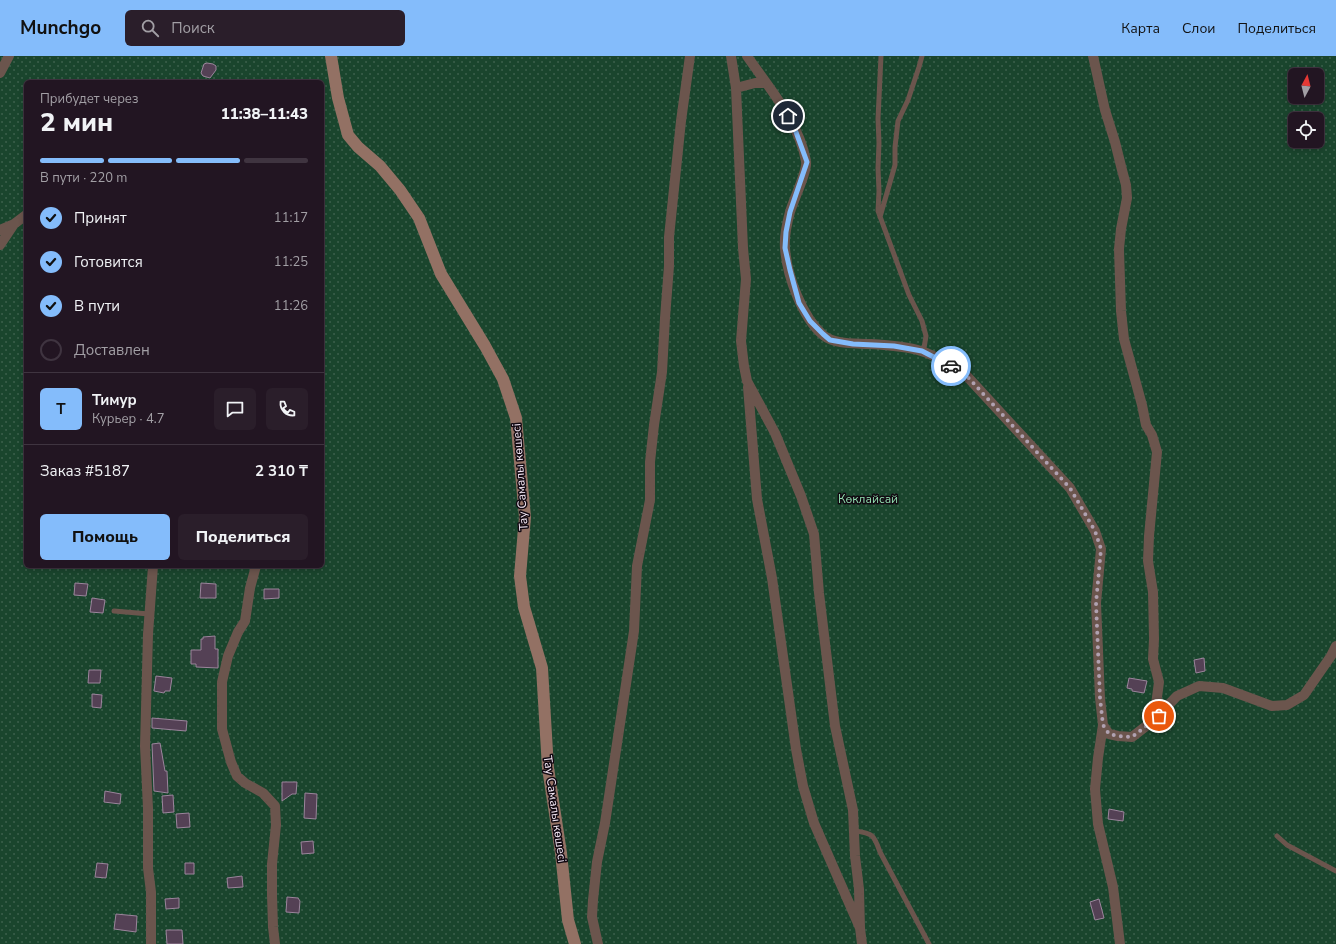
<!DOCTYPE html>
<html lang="ru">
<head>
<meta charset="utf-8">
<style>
	:root { --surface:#221522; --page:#2a1e2a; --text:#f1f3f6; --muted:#a29fa5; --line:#3f3440; --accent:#84bcfb }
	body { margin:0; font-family:"Nunito Sans",sans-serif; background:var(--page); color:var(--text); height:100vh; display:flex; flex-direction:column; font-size:15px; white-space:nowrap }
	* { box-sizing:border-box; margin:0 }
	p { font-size:13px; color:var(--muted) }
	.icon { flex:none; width:22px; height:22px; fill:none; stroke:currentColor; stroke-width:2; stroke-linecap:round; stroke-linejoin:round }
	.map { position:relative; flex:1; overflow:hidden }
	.details { position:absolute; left:24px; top:24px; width:300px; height:488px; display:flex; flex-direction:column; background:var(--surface); border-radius:6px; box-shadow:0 2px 6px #0003,0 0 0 1px var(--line) }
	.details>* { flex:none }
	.needle { width:26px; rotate:7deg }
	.controls { position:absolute; left:1288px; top:12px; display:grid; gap:8px }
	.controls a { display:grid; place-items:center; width:36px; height:36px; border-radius:6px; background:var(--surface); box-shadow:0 2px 6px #0003,0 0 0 1px var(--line); font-size:20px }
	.pin { position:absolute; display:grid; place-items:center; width:34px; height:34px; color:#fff; margin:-17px; border:2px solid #fff; border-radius:50%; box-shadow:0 1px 4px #0007 }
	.courier { position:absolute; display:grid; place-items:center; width:40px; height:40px; margin:-20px; border:3px solid #84bcfb; border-radius:50%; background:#fff; color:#222; box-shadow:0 1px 5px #0007 }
	.overview em { font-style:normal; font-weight:800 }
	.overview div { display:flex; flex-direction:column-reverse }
	.overview { display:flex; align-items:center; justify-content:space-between; height:68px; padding:0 16px }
	h1 { font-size:26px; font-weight:800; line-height:30px }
	.bar { display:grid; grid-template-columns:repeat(4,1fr); gap:6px 4px; align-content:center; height:48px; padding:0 16px }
	.bar i { height:5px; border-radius:3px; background:var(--line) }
	.bar .current { background:var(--accent) }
	.bar p { grid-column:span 4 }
	.line { display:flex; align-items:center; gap:10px; padding:0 16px; border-top:1px solid var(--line) }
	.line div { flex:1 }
	.round { display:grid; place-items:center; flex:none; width:42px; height:42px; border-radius:6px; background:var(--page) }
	ol { padding:0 16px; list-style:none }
	li { display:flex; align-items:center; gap:12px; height:44px }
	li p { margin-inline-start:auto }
	li .icon { padding:4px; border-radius:50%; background:var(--accent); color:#111; stroke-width:4 }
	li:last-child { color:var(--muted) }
	li i { width:22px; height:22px; border:2px solid var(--line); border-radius:50% }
	.cta { display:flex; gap:8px; margin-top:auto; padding:8px 16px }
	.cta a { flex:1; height:46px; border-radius:6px; background:var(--accent); color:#111; font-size:16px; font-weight:800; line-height:46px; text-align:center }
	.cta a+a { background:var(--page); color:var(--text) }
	header { display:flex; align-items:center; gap:24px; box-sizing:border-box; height:56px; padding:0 20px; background:var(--accent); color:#111 }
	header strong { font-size:19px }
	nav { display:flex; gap:22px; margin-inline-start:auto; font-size:14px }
	.search { width:280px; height:36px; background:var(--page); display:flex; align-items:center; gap:10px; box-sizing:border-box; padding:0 14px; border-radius:6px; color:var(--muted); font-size:15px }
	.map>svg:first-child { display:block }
	.garden { fill:url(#garden-dots); fill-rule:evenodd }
	.building { fill:#544155; stroke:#9b859c }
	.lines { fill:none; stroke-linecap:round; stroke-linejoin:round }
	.lane { stroke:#6b554d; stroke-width:5 }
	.street { stroke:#6b554d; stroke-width:10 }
	.secondary { stroke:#937164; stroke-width:12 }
	.done { stroke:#b0a2b1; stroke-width:4; stroke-dasharray:0 7.2 }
	.route { stroke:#84bcfb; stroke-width:5 }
	.labels { text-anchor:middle; stroke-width:3; stroke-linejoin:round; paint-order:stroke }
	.street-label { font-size:12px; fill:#f6eaf7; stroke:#110911 }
	.park-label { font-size:12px; fill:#91deaf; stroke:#110911 }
</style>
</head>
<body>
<header>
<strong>Munchgo</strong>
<div class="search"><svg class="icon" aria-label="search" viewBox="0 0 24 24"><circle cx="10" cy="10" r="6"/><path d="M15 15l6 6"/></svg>Поиск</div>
<nav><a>Карта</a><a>Слои</a><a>Поделиться</a></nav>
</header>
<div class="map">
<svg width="1336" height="888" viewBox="0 0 1336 888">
	<defs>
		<pattern id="garden-dots" width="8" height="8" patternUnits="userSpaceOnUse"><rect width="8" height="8" fill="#1a452d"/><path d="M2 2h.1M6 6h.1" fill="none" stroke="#3c604c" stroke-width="1.8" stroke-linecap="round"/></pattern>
	</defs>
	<rect width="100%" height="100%" fill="#2d1c2e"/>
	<!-- garden -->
	<path class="garden" d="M0,0H1336V888H0ZM1295,19H1317V41H1295ZM26,26H322V510H26ZM1295,63H1317V85H1295Z"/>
	<!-- building -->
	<path class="building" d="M207,7L213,8L216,10V14L210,22L203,20L201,17L204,8Z
		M75,527L88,528L86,540L74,539Z
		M201,527L216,528V542H200Z
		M264,533H279V542L264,543Z
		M92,542L105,544L103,557L90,556Z
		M215,580V593H218V612L196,611V608H191V594H201V583H203V581Z
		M1204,602L1205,615L1196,617L1194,604Z
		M89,614H101L100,627H88Z
		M156,620L172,622L170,635H165L164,637L154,635Z
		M1129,622L1147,625L1144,637L1132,635V633L1127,632Z
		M92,638L102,639L101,652L92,651Z
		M152,662L187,665L186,675L152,672Z
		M160,687L165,715H167L168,737L154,735L152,688Z
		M282,726H297L296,738H292L282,745Z
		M105,735L121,738L120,748L104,746Z
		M305,737L317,738L316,763L304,762Z
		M173,739L174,756L163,757L162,740Z
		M1109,753L1124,756L1123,765L1108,763Z
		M189,757L190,771L177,772L176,758Z
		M313,785L314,797L302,798L301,786Z
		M97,807L108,808L106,822L95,821Z
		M185,807H194V818H185Z
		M242,820L243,831L228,832L227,822Z
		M287,841L298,842L300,845L299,857L286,856Z
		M179,842V852L166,853L165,843Z
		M1099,843L1104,862L1095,864L1090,846Z
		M116,858L137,860L136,876L114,873Z
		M166,874H182L183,888H167Z"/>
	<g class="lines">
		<!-- lane -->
		<path class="lane" d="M881,0L878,63L879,87L878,112L879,135L878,155L909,239L922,265L926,280L924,292L922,295
			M880,161L895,109V91L898,65L908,44L919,11L922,0
			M114,555L149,558
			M855,775C873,777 874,779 880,796L929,888
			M1277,780L1287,789L1336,815"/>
		<!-- street -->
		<path class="street" d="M731,0L736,32L743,192L746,223L741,285L744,310L747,325L775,377L801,440L814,478L819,537L835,670L853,754L855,800L859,833L860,872
			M747,0C769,32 799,66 806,105C808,114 793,145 790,156C787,167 784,181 785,192C787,220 802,261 823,279C835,289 855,287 870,288C887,289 905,290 921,295C936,299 950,310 964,317L1070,432L1095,475L1101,493L1096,547L1100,642L1103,669L1109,678L1118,680L1132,681L1154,664L1177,640L1199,630L1223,632L1272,650L1287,649L1304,639L1331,600L1336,590
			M1093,0L1105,54L1115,86L1122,114L1126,129L1127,142L1121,173L1119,193L1121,255L1124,283L1142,349L1146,369L1152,379L1157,396L1149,480L1148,505L1153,536L1154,583L1153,603L1159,626L1154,664
			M0,17L9,0
			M736,32L755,27H766
			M0,174L14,168L26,159
			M0,189L14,168
			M748,331L757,443L772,522L796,693L803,730L814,767L860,872L862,888
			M256,510L250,532L245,565L238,576L228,600L222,626V673L231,706L237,720L245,727L263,737L275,750L276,769L272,808V839L273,871L275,888
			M1103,669L1098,702L1095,733L1098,768L1113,831L1120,888
			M151,888V836L148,812V752L145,690L148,578L153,510
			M598,888L592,861L593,844L597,806L605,767L634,575L637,510L650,444V406L654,369L662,316L665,262L669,210V181L681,65L690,0"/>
		<!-- secondary -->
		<path class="secondary" d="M331,0L338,42L348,79L358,91L380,110L400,134L419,162L441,218L485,290L503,323L516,362L525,461L520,520L524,551L542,612L548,712L561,797L568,864L575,888"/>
	</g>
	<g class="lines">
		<!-- done -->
		<path class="done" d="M951,310L964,317L1070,432L1095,475L1101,493L1096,547L1100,642L1103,669L1109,678L1118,680L1132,681L1159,660"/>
		<!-- route -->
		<path class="route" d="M788,60L793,68L807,106L790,156L786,176L785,192L790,214L799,247L810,265L823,278L830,284L853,288L894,290L922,295L951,310"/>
	</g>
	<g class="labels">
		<!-- street labels -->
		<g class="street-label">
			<text transform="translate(520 421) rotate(-94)" y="4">Тау Самалы көшесі</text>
			<text transform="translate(555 753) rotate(82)" y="4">Тау Самалы көшесі</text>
		</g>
		<!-- park labels -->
		<g class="park-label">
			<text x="868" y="447">Көклайсай</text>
		</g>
	</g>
</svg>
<div class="controls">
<a><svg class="needle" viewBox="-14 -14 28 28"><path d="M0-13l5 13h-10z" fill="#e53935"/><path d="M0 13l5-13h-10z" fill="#a29fa5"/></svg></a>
<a><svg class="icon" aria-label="locate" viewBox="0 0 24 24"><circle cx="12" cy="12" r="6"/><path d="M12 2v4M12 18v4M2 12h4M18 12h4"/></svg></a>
</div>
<div class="pin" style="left:1159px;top:660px;background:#ea580c"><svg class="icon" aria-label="bag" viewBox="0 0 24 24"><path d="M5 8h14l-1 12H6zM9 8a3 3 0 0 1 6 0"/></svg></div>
<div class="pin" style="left:788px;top:60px;background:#1f2937"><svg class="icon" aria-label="home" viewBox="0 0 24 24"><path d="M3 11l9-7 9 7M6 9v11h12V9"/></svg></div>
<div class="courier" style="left:951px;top:310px"><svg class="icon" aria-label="car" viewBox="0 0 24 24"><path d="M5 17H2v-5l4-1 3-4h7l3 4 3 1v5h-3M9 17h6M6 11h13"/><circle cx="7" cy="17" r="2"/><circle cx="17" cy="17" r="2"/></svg></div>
<section class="details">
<div class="overview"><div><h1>2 мин</h1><p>Прибудет через</p></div><em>11:38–11:43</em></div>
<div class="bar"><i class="current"></i><i class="current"></i><i class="current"></i><i></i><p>В пути · 220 m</p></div>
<ol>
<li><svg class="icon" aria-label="check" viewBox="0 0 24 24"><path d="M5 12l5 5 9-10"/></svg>Принят<p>11:17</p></li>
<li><svg class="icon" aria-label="check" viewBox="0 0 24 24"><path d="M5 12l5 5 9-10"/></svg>Готовится<p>11:25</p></li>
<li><svg class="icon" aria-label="check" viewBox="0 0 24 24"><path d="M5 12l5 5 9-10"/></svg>В пути<p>11:26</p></li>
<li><i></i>Доставлен</li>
</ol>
<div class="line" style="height:72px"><b class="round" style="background:var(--accent);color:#111">Т</b><div><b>Тимур</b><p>Курьер · 4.7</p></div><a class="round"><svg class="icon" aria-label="chat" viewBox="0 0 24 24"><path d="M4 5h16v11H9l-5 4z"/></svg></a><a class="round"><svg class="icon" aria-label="phone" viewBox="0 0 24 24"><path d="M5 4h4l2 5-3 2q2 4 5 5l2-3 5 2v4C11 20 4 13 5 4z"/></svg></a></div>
<div class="line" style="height:52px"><div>Заказ #5187</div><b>2 310 ₸</b></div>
<div class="cta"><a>Помощь</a><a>Поделиться</a></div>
</section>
</div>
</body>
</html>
